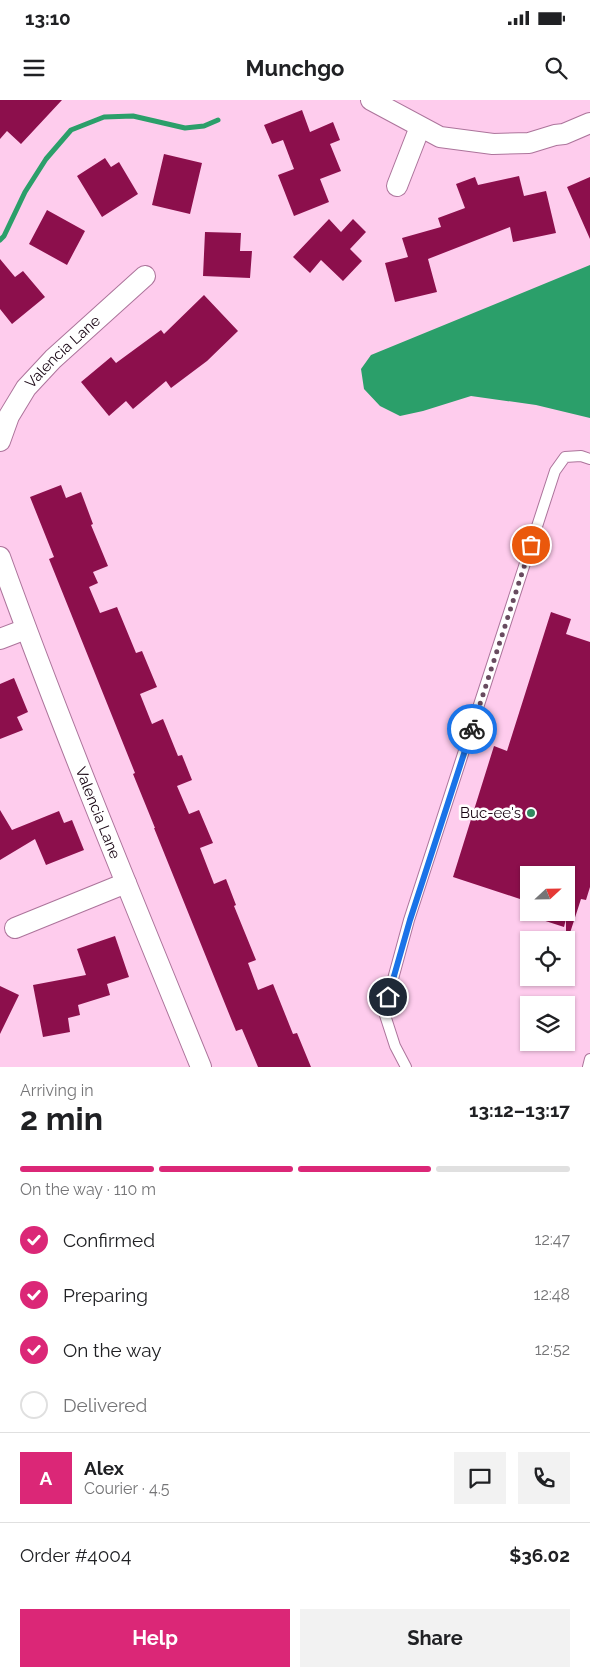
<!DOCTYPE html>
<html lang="en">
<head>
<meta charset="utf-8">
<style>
	:root { --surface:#fff; --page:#f2f2f2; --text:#202124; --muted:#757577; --line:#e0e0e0; --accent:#db2777 }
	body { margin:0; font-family:Raleway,sans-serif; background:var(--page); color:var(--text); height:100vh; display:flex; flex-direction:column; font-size:19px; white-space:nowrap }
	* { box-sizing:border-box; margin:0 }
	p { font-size:16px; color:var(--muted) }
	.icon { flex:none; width:28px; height:28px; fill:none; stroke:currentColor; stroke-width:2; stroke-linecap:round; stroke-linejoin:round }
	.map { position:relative; height:967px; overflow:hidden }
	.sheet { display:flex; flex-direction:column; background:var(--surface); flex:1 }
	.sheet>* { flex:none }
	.needle { width:32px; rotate:68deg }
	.buttons { position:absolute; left:520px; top:766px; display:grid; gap:10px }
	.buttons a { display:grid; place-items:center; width:55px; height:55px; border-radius:0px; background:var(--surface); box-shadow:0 1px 4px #0004; font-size:25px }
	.pin { position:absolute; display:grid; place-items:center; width:42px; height:42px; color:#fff; margin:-21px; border:2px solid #fff; border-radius:50%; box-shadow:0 1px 5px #0007 }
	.courier { position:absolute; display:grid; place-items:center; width:50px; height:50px; margin:-25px; border:4px solid #1a73e8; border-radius:50%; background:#fff; color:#222; box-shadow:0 1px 6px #0007 }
	.overview em { font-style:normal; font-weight:700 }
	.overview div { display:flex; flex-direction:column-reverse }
	.overview { display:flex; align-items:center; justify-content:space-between; height:85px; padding:0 20px }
	h1 { font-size:32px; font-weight:700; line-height:38px }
	.bar { display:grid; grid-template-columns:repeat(4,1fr); gap:8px 5px; align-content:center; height:60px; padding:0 20px }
	.bar i { height:6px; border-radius:4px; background:var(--line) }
	.bar .on { background:var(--accent) }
	.bar p { grid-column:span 4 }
	.line { display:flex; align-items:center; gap:12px; padding:0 20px; border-top:1px solid var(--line) }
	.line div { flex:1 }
	.round { display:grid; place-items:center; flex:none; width:52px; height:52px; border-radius:0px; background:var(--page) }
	ol { padding:0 20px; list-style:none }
	li { display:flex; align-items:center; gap:15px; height:55px }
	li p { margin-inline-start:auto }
	li .icon { padding:5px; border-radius:50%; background:var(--accent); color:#fff; stroke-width:4 }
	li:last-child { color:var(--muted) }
	li i { width:28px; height:28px; border:2px solid var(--line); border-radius:50% }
	.primary-button { display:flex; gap:10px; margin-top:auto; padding:10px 20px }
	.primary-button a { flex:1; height:58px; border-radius:0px; background:var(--accent); color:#fff; font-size:20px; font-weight:700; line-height:58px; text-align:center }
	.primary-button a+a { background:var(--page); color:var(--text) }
	.status { display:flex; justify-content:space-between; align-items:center; height:35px; padding:0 25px; background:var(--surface); direction:ltr }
	.status svg { height:14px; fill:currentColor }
	header { display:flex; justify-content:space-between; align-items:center; height:65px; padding:0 20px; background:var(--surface); font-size:22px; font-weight:700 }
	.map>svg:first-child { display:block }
	.water { fill:#2b9f6a }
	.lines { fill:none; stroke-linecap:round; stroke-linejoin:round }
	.stream { stroke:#2b9f6a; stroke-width:5 }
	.building { fill:#8c0f4c }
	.lane-casing { stroke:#ac749b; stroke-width:12 }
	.street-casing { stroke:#ac749b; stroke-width:22 }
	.lane { stroke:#fff; stroke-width:10 }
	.street { stroke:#fff; stroke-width:20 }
	.done { stroke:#684b5f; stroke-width:5; stroke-dasharray:0 9 }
	.route { stroke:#1a73e8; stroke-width:6 }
	.poi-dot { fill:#31895f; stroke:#fff; stroke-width:2 }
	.labels { text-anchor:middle; stroke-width:5; stroke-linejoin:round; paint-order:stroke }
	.street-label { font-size:15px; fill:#180513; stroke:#fff }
	.poi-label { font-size:15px; fill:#180513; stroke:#fff; text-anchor:end }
</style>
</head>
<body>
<div class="status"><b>13:10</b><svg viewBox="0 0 49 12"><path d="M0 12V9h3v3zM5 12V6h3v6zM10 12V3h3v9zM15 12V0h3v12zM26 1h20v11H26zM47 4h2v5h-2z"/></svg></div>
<header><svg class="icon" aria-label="menu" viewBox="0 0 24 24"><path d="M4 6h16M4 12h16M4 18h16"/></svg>Munchgo<svg class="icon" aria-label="search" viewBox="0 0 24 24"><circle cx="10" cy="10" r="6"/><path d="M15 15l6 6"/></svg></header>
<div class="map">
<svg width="590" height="967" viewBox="0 0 590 967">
	<rect width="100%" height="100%" fill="#fecced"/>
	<!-- water -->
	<path class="water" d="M590,165V318L536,305L471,296L423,311L400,316L380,306L364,289L361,269L371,255Z"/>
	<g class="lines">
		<!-- stream -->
		<path class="stream" d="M0,140L4,136L25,92L46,59L71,30L104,17L133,16L185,28L204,26L218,20"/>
	</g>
	<!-- building -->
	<path class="building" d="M0,0H62L21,44L7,31L0,39Z
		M302,10L310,32L333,22L340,40L330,44L341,71L320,79L329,102L294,116L278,75L294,69L283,40L272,44L264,25Z
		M164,54L202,63L190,114L152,105Z
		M105,58L111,67L119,62L138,94L102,117L77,76Z
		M519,76L524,96L546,91L556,133L513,142L510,127L428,159L437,192L395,202L385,163L408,157L402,138L441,127L438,118L465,108L456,84L475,77L478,85Z
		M590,77V139L567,87Z
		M47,110L85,131L67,165L29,144Z
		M329,119L341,132L353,119L366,132L350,149L362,161L343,181L321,160L310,173L293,157Z
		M205,132L241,133L240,151H252L250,178L203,176Z
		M0,159L15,177L23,171L45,197L12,224L0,209Z
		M204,195L238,231L207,261L171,288L166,281L133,309L126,301L109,316L81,282L111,257L116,263L161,230L164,234Z
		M61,385L66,398L81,392L93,424L91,425L108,466L93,472L98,483L89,487L100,513L117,507L136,553L142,551L157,587L140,594L152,624L163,619L178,656L182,655L192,680L177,686L189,714L199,710L213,743L200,748L214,784L226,779L236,805L234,806L256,860L248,863L258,890L273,884L293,934L297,933L311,967H258L242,929L236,931L154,728H155L133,674L135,673L49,459L54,457L30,397Z
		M551,512L571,519L566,534L590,542V787L586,800L581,799L569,836H566V819L564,827L527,815V812H566V775H529V802L453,777L494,646L507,651Z
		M14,578L28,612L17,617L23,630L0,639V584Z
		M0,710L12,730L59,711L64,723L72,720L84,750L46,765L35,739L0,760Z
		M115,836L129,877L107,884L110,895L78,905L80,915L68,918L70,932L43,937L33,885L86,875L77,849Z
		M0,886L19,895L0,934Z"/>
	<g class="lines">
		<defs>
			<path id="lane" d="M406,967L395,946L384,912L409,820L555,371L565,357L581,356L590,359
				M588,967L590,959"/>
			<g id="street">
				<path d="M371,0L440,37L493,44L529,43L555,35L564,34L590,23"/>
				<path d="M397,86L420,27"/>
				<path id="s1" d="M0,341L9,316L26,288L53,259L145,176"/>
				<path id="s2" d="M0,457C62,629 132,798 201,967"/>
				<path d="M0,539L26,529"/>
				<path d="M15,828L126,783"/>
			</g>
		</defs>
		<!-- lane casing -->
		<use href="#lane" class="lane-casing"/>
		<!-- street casing -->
		<use href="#street" class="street-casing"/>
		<!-- lane -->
		<use href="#lane" class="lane"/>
		<!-- street -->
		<use href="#street" class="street"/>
	</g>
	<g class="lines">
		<!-- done -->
		<path class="done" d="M472,629L531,445"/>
		<!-- route -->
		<path class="route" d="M388,897L410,820L472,629"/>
	</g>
	<!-- markers -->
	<circle class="poi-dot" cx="531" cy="713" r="5"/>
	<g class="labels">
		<!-- street labels -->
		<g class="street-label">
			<text dy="5" stroke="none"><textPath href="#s1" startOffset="111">Valencia Lane</textPath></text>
			<text dy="5" stroke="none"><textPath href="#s2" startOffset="274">Valencia Lane</textPath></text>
		</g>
		<!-- poi labels -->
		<g class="poi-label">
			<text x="521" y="718">Buc-ee's</text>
		</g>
	</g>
</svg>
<div class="buttons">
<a><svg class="needle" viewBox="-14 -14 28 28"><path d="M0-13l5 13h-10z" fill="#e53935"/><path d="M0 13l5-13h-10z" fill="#757577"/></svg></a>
<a><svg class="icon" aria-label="locate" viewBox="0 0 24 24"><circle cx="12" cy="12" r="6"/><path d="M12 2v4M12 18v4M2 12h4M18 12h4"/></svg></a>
<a><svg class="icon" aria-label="layers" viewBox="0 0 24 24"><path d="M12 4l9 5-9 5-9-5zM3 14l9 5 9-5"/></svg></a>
</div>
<div class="pin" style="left:531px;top:445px;background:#ea580c"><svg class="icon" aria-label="bag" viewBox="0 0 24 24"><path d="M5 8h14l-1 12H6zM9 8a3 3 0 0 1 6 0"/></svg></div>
<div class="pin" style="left:388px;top:897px;background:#1f2937"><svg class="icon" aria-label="home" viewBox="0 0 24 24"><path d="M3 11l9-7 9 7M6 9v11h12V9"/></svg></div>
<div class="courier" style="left:472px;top:629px"><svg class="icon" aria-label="bike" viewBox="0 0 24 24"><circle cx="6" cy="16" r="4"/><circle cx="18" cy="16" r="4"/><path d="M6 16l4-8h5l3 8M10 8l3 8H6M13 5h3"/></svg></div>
</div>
<section class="sheet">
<div class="overview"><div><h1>2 min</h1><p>Arriving in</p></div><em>13:12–13:17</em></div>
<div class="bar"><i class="on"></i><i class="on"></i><i class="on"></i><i></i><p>On the way · 110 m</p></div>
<ol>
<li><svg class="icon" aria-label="check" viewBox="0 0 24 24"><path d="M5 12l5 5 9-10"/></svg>Confirmed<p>12:47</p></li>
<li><svg class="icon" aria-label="check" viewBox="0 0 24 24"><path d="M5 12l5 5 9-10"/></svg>Preparing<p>12:48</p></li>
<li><svg class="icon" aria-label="check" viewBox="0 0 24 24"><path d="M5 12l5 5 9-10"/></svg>On the way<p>12:52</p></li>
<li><i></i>Delivered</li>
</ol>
<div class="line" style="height:90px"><b class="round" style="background:var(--accent);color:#fff">A</b><div><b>Alex</b><p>Courier · 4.5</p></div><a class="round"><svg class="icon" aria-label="chat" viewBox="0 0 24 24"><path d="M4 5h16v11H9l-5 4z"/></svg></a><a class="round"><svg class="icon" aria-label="phone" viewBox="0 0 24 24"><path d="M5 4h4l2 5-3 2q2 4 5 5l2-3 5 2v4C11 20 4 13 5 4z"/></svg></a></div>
<div class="line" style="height:65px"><div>Order #4004</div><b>$36.02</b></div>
<div class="primary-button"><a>Help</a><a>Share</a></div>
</section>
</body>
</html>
